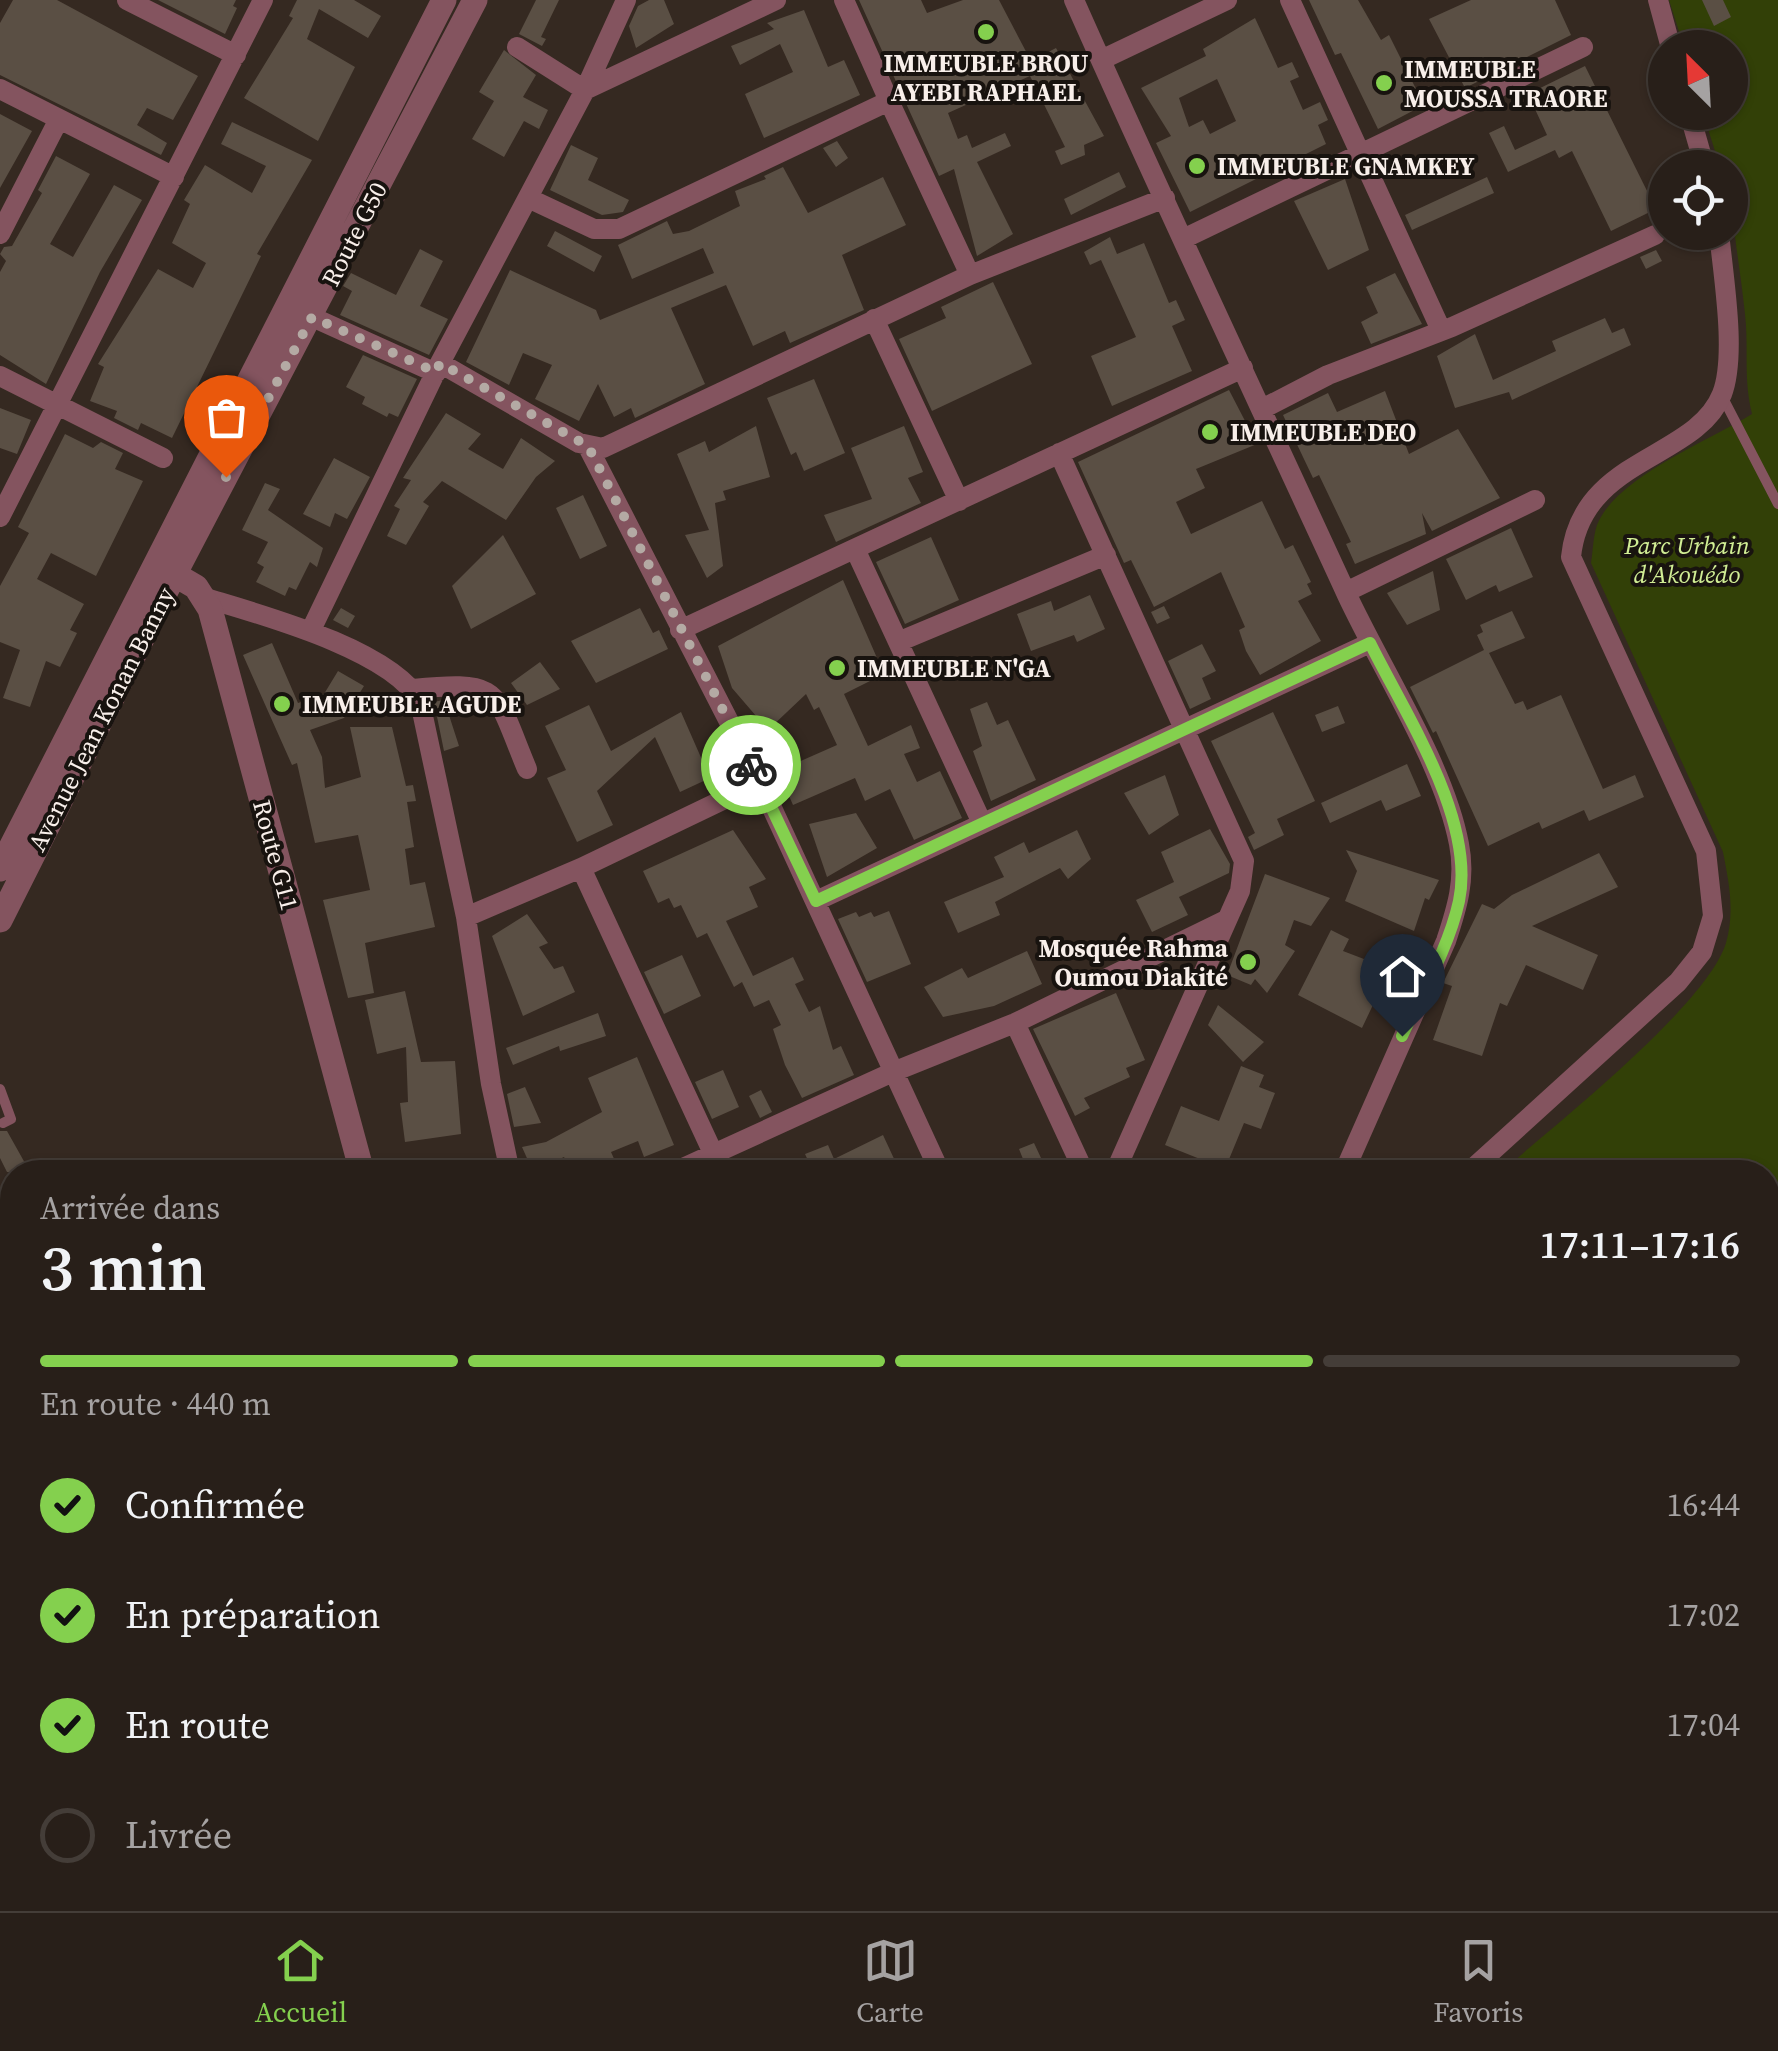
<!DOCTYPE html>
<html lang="fr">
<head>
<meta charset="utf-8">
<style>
	:root { --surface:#281f19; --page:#342c26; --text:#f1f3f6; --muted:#a5a2a2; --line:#443d38; --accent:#84d04e }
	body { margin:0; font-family:"Source Serif 4",serif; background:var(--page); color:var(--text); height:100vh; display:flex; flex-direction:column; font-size:38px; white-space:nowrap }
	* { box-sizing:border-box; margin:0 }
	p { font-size:32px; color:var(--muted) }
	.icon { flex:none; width:55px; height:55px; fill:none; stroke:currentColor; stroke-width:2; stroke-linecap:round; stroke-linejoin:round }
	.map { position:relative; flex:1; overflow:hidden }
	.side { position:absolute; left:0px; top:1160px; width:1780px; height:752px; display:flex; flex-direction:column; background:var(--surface); border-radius:40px 40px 0 0; box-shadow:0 2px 8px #0004,0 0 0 2px var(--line) }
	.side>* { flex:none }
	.needle { width:65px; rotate:336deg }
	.buttons { position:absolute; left:1648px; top:30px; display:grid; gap:20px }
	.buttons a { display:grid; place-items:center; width:100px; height:100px; border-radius:50%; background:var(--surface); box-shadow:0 2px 8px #0004,0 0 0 2px var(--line); font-size:50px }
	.pin { position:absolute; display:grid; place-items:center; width:85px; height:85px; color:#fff; margin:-102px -42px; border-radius:50% 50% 50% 0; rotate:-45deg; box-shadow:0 0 10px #0007 }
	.pin .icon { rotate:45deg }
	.courier { position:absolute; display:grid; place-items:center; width:100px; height:100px; margin:-50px; border:8px solid #84d04e; border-radius:50%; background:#fff; color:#222; box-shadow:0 2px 12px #0007 }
	.summary em { font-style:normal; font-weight:600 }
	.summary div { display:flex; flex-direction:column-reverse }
	.summary { display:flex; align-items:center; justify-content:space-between; height:170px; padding:0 40px }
	h1 { font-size:65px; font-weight:600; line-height:75px }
	.bar { display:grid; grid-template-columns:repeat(4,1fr); gap:15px 10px; align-content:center; height:120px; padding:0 40px }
	.bar i { height:12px; border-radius:8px; background:var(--line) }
	.bar .selected { background:var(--accent) }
	.bar p { grid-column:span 4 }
	ol { padding:0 40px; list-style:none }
	li { display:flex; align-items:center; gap:30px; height:110px }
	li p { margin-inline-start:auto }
	li .icon { padding:10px; border-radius:50%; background:var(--accent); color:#111; stroke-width:4 }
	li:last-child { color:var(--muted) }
	li i { width:55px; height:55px; border:5px solid var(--line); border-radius:50% }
	.menu { display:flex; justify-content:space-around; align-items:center; height:140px; border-top:2px solid var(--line); background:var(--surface); font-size:28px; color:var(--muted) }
	.menu a { display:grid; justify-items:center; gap:5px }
	.menu .selected { color:var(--accent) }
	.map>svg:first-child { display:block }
	.green { fill:#324007 }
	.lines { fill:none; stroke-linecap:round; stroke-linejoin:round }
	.stream { stroke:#4a5663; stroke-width:5 }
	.building { fill:#5a4f44; fill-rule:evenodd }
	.service { stroke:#84545f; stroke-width:10 }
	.minor { stroke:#84545f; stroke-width:20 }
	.tertiary { stroke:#84545f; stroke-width:25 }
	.done { stroke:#b4aaa4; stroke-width:10; stroke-dasharray:0 18 }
	.route { stroke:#84d04e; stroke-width:12 }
	.poi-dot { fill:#84d04e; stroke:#18130f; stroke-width:4 }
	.labels { text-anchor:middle; stroke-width:8; stroke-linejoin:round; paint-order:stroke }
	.poi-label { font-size:25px; font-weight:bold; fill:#f8efea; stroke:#18130f; text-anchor:start }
	.street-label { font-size:25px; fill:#f8efea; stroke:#18130f }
	.park-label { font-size:25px; font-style:italic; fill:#d1ee95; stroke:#18130f }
</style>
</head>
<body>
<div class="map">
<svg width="1778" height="1911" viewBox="0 0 1778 1911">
	<rect width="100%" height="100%" fill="#352921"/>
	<!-- green -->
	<path class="green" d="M1669,0H1778V1911H1448L1437,1900H1768V1172H1501C1556,1124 1706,1006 1726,943C1735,911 1729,883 1723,852L1591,563C1593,551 1593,537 1597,525C1615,478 1710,440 1752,414C1743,377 1749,350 1745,314C1740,265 1730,217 1730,168L1720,167L1703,113L1730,112V48L1684,47Z
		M0,1828L12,1848V1900H44L51,1911H0Z
		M999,1900H1085L1061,1911H1004Z"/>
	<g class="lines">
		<!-- stream -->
		<path class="stream" d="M0,1792L12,1817
			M60,1900L67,1911"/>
	</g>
	<!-- building -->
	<path class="building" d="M13,0H57L198,76L173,120L147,108L137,125L167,143L161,155L0,75V23Z
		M158,0H236L233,6L237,8L225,34Z
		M297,0H354L381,16L368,38L319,9L307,39L355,67L318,141L244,98L293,18L289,16Z
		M536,0H559L541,37L546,39L542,46L519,34Z
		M649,0H664L674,24L636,48L629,26L638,6Z
		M859,0H921L927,13L963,0H999L1031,61L1056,48L1104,136L1084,145L1085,155L1061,165L1055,151L1065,147L1030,76L948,113L958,139L967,135L972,148L1005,133L1011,146L977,162L1013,234L977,256L954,169L939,176Z
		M1309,0H1358L1381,40L1389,35L1424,105L1378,129L1341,53L1335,55Z
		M1471,0H1555L1571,35L1465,88L1429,19Z
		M1702,0H1723L1731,17L1714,26Z
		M804,10L828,67L844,60L860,95L764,138L745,94L793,72L780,44L740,65L731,46L774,29L767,23Z
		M1255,18L1278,68L1292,62L1299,77L1290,81L1303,110L1320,102L1328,120L1318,125L1326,144L1190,212L1156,143L1171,136L1141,88L1206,56L1203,49ZM1217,79L1236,121L1210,134L1203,120L1189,127L1179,98Z
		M504,50L536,75L523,97L548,110L539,129L524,121L504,157L472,139L494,101L479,92Z
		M1585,66L1656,209L1611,231L1572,151L1559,158L1555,150L1508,172L1489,133L1504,126L1515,150L1547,135L1528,94Z
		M0,114L32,131L0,188Z
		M232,122L312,160L257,254L261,256L172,438L141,423L138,430L114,418L117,411L90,401L104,367L98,364L158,269L193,288L206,263L172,243L190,204L184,200L205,165L252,193L266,166L221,144Z
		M837,141L848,158L836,167L823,148Z
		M571,145L598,158L588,180L629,200L623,212L602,215L550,190Z
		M56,156L90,174L50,244L73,257L114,185L142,200L100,272L46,384L0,355V272L6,261L0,254L4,247L12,246L42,193L38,190Z
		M783,167L808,213L883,177L906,225L842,255L864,310L790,343L785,331L753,346L726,285L671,308L705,384L635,418L631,408L614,417L598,384L579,421L535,399L552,365L523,353L509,385L466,362L510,270L596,310L600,320L714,273L703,248L632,279L618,245L667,221L673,234L689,231L740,206L735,191L766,179L764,176Z
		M1119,172L1126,187L1071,215L1064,199Z
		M1487,177L1494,193L1412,230L1405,215Z
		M1345,179L1369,250L1328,270L1294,201Z
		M555,231L602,256L594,272L547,246Z
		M1110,237L1117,254L1144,243L1169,303L1176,300L1185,320L1172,326L1192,371L1112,406L1091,356L1136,337L1101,260L1090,265L1084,252Z
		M420,249L443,261L420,306L448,319L429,355L340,315L352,291L343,286L351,273L396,295Z
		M1656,250L1662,261L1646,269L1640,257Z
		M1395,273L1422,324L1371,344L1361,322L1378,313L1366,287Z
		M993,282L1032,364L932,411L899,339L946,318L941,307Z
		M1605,318L1612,333L1624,328L1631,345L1512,400L1509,392L1455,408L1437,356L1475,334L1493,380L1556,351L1552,341Z
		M363,355L417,379L398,417L389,413L387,417L362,404L365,397L346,387Z
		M814,379L845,453L804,471L796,452L791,455L767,398Z
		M1229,390L1257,444L1196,469L1205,488L1176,502L1191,534L1262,501L1285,549L1293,545L1311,582L1307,584L1312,594L1298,601L1321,641L1260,675L1246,651L1239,630L1245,627L1221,572L1154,607L1131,560L1124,563L1078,462Z
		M1385,391L1409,454L1458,429L1500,498L1432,531L1422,513L1426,534L1355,564L1346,544L1351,542L1319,475L1313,478L1283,415L1328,393L1337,412Z
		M0,408L31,420L17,454L0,448Z
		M446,413L481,434L468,449L503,469L521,438L555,461L536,477L506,520L442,481L423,502L429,506L406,545L387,536L400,509L394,506L411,480L403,478Z
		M756,426L770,477L723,491L726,500L715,503L723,566L707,578L685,535L709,530L677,454L705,441L709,452Z
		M904,426L923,472L908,478L921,503L836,542L824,515L872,499L851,448Z
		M65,434L93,448L101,442L123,453L115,469L143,481L96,576L51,553L37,579L84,604L70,630L77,633L60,667L46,661L30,707L3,698L20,650L0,642V586L29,533L18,527Z
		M334,458L370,477L347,519L335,513L330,527L303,514Z
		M265,483L280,489L268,510L323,548L317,567L310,562L296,590L289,587L285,596L256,582L264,567L257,563L268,542L242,530Z
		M583,495L607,546L580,559L556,508Z
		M1511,528L1533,577L1499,592L1496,585L1466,600L1446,559Z
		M503,535L536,594L471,629L452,586Z
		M931,537L959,600L905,624L876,562Z
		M1433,571L1440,610L1407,625L1387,593Z
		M843,580L884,674L844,694L868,746L911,725L920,748L904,754L917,782L940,771L962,818L914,840L890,789L865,801L855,778L793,805L778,771L837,745L819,707L814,710L806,694L768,730L732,688L718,646Z
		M1090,595L1105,629L1077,642L1074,635L1031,651L1017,614L1051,601L1054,611Z
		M1164,606L1170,618L1157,624L1151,612Z
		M341,608L355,616L348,628L333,620Z
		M640,608L653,633L659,630L668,649L596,683L571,641Z
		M1512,611L1525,638L1489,653L1515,704L1523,701L1527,710L1561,695L1603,789L1635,775L1644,797L1589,821L1584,810L1542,829L1539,822L1488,846L1436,731L1433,733L1410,687L1484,650L1477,635L1483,632L1480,625Z
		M272,643L298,703L324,694L338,671L364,686L344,718L310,730L322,757L325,788L361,777L350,727H392L406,786L413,785L416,801L407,802L414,847L405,849L410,885L425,882L435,927L365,943L374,993L348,998L323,900L370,890L358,835L315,843L297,763L292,765L243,655Z
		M1202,644L1216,671L1202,678L1211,699L1190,709L1168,661Z
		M540,662L560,689L527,705L511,683Z
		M443,700V714L448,712L459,746L444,751L434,702Z
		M987,702L997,725L1008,720L1036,780L991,801L973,751L982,746L970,709Z
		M589,705L611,751L681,712L710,778L680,792L655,737L597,791L613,825L577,842L547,778L566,770L545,726Z
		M1338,706L1345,723L1322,732L1315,715Z
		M1273,712L1315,801L1277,819L1284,835L1254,850L1248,837L1255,833L1211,741Z
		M1407,764L1421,796L1386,811L1381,800L1330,823L1321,803Z
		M1165,775L1179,815L1149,835L1124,793Z
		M856,813L877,848L827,877L809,824Z
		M1210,829L1230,864L1229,873L1179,897L1188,915L1152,932L1136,900L1174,882L1161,852Z
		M733,830L766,879L749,887L758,907L726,921L753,976L793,957L804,980L795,984L809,1012L820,1006L833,1050L841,1046L854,1075L802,1098L785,1065L773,1029L781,1025L769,1000L754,1007L742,982L734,987L707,933L697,938L681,905L674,908L669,898L658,903L643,871Z
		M1077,830L1091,859L1068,879L1060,868L995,902L1000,915L958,933L944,902L1004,877L994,857L1024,842L1029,853Z
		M1346,850L1439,880L1429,900L1425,898L1414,931L1345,901L1357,871Z
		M1599,853L1618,887L1532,926L1598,955L1583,990L1526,965L1507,1006L1500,1003L1482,1056L1433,1040L1452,986L1443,983L1482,904L1494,909L1512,895Z
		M1265,874L1330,898L1311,926L1294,920L1285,945L1295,951L1267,993L1255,979L1251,985L1227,975Z
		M889,911L911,964L867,982L838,919L856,912L859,917L871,912L874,917Z
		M527,914L548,943L539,947L554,969L563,966L575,992L523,1016L492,936Z
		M1331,930L1349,939L1343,951L1390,969L1362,1028L1298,995Z
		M1027,951L1042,984L994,1006L943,1017L924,987L962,968L968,978Z
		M682,955L701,996L664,1014L644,972Z
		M405,991L421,1062L455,1061L461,1134L405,1142L400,1103L408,1102L406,1047L377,1054L365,1000Z
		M1116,993L1145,1060L1126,1068L1130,1077L1084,1098L1090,1108L1075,1116L1033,1029Z
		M1218,1005L1264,1042L1243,1062L1208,1025Z
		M598,1013L606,1036L560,1051L559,1046L513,1065L506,1048Z
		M637,1057L674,1145L644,1157L638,1141L611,1152L620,1172H572L564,1157L549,1164L547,1158L530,1165L522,1147L546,1142L602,1112L588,1078Z
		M1241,1066L1264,1075L1259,1087L1275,1093L1261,1129L1244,1123L1225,1169L1165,1145L1181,1106L1219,1121Z
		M723,1070L739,1107L712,1119L695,1082Z
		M525,1087L541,1123L514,1127L507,1094Z
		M761,1090L772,1112L760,1118L749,1096Z
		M0,1131H7L30,1172H7L0,1158Z
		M883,1135L896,1163L877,1172H805L812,1169L805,1154L828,1145L834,1159Z
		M1034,1143L1041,1158L1025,1164L1019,1149Z"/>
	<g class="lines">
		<!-- service -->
		<path class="service" d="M1722,396L1778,504
			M0,1089L11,1119L3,1123
			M0,1209L12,1231"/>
		<!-- minor -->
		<path class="minor" d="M127,0L236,55
			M844,0L889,101
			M1074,0C1162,199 1256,397 1347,595C1382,670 1444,765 1459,844C1466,879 1457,908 1446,941L1344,1172
			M1290,0L1441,330
			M1658,0L1671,48
			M517,47L585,90L776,0
			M1101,60L1227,0
			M0,89L174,177
			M1689,112L1705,168
			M528,198L594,229H619L889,101L970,275
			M0,234L59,119
			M1183,239L1583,47
			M312,317L436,373
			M874,319L959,501
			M440,363L579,443L603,448L970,275L1165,198
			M0,376L163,458
			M1262,409L1328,375L1452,327L1655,235
			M588,447L760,782L940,1172
			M1059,453L1244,861L1240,891L1115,1172
			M0,517L263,0
			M855,549L982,823
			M1346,592L1535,500
			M206,598C262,615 392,650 420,702L466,917L491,1084L510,1172
			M311,630L440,363L585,90L626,0
			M680,630L1243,368
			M898,642L1106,555
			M413,689C504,680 494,690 527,769
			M581,868L713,1153
			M816,901L1370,643
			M466,917L581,868L760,782
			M1015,1023L1084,1172
			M674,1172L893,1072L1015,1023L1226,920
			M1469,1172L1678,982L1702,952L1713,916L1706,851L1571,557C1581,457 1696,460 1722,394C1737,355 1723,275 1719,232
			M974,1900L979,1911
			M1200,1900L1205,1911
			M1405,1900L1415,1911
			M936,1911L960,1900
			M1100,1911L1124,1900"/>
		<!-- tertiary -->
		<path class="tertiary" d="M160,566L196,587L210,609L362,1172
			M0,869L444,0
			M0,920L175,573L475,0
			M557,1900L561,1911"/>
	</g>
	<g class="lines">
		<!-- done -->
		<path class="done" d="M226,477L312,317L436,372L440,363L588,446L751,765"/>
		<!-- route -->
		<path class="route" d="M751,765L816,901L1370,643C1405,714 1476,820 1459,901C1449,947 1422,993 1402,1036"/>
	</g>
	<!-- markers -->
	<g class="poi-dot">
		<circle cx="986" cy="32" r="10"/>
		<circle cx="1384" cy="83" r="10"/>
		<circle cx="1197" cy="166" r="10"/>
		<circle cx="1210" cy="432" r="10"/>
		<circle cx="837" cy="668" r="10"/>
		<circle cx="282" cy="704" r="10"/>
		<circle cx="1248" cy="962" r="10"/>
	</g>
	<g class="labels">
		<!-- poi labels -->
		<g class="poi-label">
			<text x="986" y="72" text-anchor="middle">IMMEUBLE BROU<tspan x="986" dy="29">AYEBI RAPHAEL</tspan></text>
			<text x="1404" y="78">IMMEUBLE<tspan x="1404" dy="29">MOUSSA TRAORE</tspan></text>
			<text x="1217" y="175">IMMEUBLE GNAMKEY</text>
			<text x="1230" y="441">IMMEUBLE DEO</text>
			<text x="857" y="677">IMMEUBLE N'GA</text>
			<text x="302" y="713">IMMEUBLE AGUDE</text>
			<text x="1228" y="957" text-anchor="end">Mosquée Rahma<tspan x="1228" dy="29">Oumou Diakité</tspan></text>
		</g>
		<!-- street labels -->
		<g class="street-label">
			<text transform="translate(354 234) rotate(-63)" y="9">Route G50</text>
			<text transform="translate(101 719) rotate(-63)" y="9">Avenue Jean Konan Banny</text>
			<text transform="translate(276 855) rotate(75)" y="9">Route G11</text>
		</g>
		<!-- park labels -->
		<g class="park-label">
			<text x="1687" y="554">Parc Urbain<tspan x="1687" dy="29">d'Akouédo</tspan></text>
		</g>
	</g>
</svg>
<div class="buttons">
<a><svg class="needle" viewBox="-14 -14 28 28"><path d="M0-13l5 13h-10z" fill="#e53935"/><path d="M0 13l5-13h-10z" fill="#a5a2a2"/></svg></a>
<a><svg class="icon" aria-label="locate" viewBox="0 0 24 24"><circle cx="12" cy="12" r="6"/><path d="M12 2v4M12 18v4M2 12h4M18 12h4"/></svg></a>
</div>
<div class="pin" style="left:226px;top:477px;background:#ea580c"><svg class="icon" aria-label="bag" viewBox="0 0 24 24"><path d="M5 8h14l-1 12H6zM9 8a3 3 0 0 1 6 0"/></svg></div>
<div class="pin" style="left:1402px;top:1036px;background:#1f2937"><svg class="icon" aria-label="home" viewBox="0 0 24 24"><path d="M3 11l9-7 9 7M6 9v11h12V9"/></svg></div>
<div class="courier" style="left:751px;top:765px"><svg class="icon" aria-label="bike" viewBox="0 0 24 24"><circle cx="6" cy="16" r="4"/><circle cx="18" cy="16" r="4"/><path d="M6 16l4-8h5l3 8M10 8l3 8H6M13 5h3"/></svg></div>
<section class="side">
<div class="summary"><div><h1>3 min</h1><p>Arrivée dans</p></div><em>17:11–17:16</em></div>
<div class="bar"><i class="selected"></i><i class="selected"></i><i class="selected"></i><i></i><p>En route · 440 m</p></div>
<ol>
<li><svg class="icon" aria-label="check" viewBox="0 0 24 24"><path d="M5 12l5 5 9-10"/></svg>Confirmée<p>16:44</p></li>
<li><svg class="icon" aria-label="check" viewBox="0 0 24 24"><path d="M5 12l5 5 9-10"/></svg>En préparation<p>17:02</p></li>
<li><svg class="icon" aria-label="check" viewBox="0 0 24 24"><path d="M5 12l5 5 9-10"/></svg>En route<p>17:04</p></li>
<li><i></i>Livrée</li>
</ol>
</section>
</div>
<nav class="menu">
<a class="selected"><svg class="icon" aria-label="home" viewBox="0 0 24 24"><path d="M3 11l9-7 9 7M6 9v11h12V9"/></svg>Accueil</a>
<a><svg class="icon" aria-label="map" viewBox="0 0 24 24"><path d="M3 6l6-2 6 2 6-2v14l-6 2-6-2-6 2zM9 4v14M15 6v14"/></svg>Carte</a>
<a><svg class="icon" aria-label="saved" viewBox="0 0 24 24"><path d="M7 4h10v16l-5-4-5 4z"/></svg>Favoris</a>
</nav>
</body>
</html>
